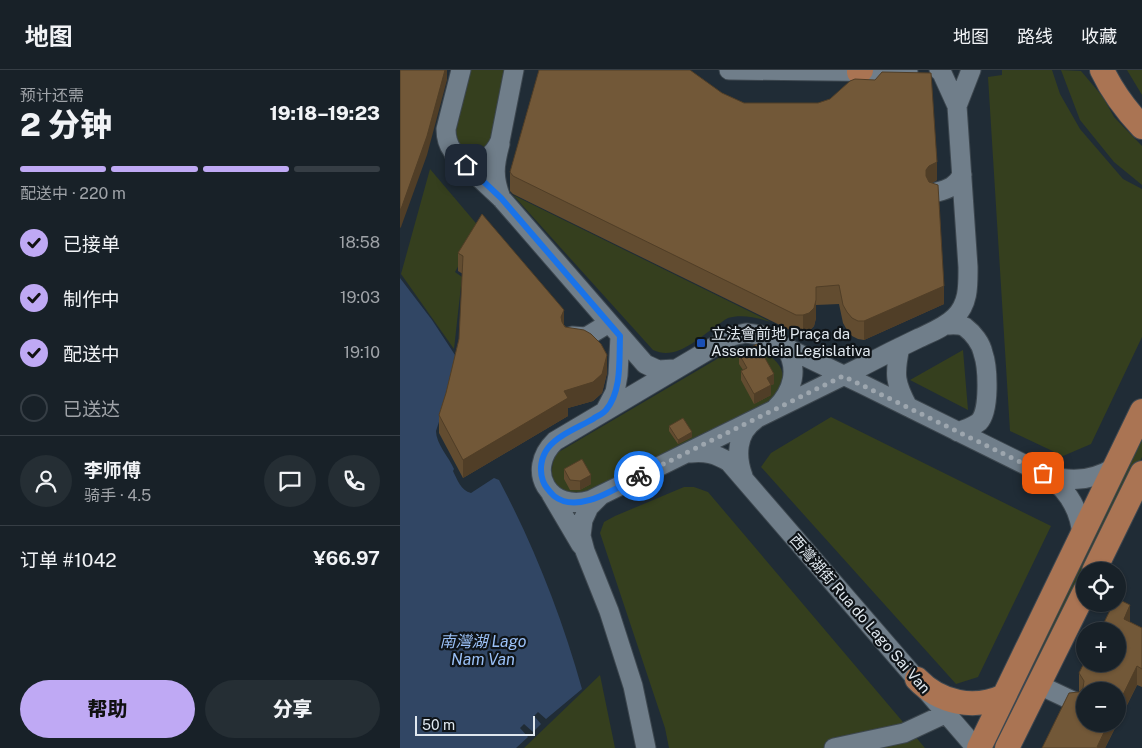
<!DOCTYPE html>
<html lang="zh">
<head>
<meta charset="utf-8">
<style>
	:root { --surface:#182128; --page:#252e34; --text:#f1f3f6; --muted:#9fa3a8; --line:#363e45; --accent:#bfa9f4 }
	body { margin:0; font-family:"Public Sans","Noto Sans SC",sans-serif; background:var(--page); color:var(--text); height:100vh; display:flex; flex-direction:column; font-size:19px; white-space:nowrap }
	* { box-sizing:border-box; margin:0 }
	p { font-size:16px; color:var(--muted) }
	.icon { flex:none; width:28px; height:28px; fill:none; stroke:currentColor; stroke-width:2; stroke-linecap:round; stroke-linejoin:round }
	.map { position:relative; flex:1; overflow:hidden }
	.panel { display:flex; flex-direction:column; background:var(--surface); width:400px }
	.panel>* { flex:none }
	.tools { position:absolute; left:676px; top:492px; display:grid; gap:10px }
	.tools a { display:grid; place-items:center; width:50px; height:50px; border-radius:50%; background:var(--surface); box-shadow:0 1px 4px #0004,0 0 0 1px var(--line); font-size:25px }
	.scale { position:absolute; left:15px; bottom:12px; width:120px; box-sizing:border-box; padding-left:5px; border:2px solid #e0e8ef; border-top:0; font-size:14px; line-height:18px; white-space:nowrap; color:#e0e8ef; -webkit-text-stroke:4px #0f1418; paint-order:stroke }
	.pin { position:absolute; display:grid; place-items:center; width:42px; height:42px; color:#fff; margin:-21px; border-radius:10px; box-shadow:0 2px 8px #0006 }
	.courier { position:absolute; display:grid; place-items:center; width:50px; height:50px; margin:-25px; border:4px solid #1a73e8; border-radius:50%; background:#fff; color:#222; box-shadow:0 1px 6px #0007 }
	.overview em { font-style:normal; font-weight:800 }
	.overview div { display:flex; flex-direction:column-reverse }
	.overview { display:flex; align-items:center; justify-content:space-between; height:85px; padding:0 20px }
	h1 { font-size:32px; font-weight:800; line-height:38px }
	.bar { display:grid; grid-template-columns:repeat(4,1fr); gap:8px 5px; align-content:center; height:60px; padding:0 20px }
	.bar i { height:6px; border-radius:4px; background:var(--line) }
	.bar .active { background:var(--accent) }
	.bar p { grid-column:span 4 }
	.line { display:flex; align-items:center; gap:12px; padding:0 20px; border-top:1px solid var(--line) }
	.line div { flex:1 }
	.round { display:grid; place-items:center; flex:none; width:52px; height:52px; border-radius:26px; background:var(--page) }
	ol { padding:0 20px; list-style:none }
	li { display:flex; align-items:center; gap:15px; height:55px }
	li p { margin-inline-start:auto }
	li .icon { padding:5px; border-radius:50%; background:var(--accent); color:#111; stroke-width:4 }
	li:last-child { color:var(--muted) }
	li i { width:28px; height:28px; border:2px solid var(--line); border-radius:50% }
	.action { display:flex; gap:10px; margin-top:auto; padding:10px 20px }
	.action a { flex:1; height:58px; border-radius:30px; background:var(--accent); color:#111; font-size:20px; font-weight:800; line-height:58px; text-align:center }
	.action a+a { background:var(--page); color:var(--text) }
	header { display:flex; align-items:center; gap:30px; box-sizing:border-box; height:70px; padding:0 25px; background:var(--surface); border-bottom:1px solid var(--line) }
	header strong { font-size:24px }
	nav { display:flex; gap:28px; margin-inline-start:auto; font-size:18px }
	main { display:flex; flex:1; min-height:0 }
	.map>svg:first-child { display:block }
	.green { fill:#353f1e }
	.water { fill:#314664 }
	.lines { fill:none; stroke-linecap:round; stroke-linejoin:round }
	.minor-casing { stroke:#3d474f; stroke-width:21 }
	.major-casing { stroke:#3d474f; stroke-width:26 }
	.minor { stroke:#707e8a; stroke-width:19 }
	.major { stroke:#aa7453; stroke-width:24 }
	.wall { fill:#624c30 }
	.shaded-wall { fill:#503e27 }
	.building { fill:#725838; stroke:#503e27 }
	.done { stroke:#9da6ae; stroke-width:5; stroke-dasharray:0 9 }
	.route { stroke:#1a73e8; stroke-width:6 }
	.transit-dot { fill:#1a4fb4; stroke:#0f1418; stroke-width:2 }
	.labels { text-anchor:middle; stroke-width:4.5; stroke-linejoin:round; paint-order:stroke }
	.poi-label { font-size:15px; fill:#e0e8ef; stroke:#0f1418; text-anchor:start }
	.street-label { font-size:15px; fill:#e0e8ef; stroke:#0f1418 }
	.water-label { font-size:16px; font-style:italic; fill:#9bc1f7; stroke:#0f1418 }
</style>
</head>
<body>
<header>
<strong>地图</strong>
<nav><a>地图</a><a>路线</a><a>收藏</a></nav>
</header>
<main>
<section class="panel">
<div class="overview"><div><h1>2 分钟</h1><p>预计还需</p></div><em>19:18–19:23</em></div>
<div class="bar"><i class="active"></i><i class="active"></i><i class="active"></i><i></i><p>配送中 · 220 m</p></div>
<ol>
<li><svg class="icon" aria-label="check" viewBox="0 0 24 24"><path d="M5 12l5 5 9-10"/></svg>已接单<p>18:58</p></li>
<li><svg class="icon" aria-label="check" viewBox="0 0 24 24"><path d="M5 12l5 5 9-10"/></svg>制作中<p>19:03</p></li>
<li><svg class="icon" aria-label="check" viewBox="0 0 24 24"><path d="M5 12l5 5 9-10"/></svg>配送中<p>19:10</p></li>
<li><i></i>已送达</li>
</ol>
<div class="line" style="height:90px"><a class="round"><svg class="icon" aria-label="person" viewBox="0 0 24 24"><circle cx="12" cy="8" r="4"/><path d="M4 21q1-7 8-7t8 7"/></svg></a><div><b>李师傅</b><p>骑手 · 4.5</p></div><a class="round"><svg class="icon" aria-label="chat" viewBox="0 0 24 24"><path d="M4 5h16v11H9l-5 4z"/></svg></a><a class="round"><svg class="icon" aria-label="phone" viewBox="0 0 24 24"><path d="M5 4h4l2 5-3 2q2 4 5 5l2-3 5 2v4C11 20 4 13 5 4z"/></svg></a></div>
<div class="line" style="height:65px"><div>订单 #1042</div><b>¥66.97</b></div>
<div class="action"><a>帮助</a><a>分享</a></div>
</section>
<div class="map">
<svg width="742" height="678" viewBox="0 0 742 678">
	<rect width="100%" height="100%" fill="#202c36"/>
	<!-- green -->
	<path class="green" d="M71,0H109L91,73L78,84L61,79L54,63Z
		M602,0H652L660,24L680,59L723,109L742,119V267L691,374L663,386L610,361L588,7L602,5Z
		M661,0L681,1L703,27L714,47L742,76V115L714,92L680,50Z
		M727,0H742V25Z
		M30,99L80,158L55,202L62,207L54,279L1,204Z
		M113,125L371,252C358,248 342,244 328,248C324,250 319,254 315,257C297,269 276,291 253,280Z
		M349,276C366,283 390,293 381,318C379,323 373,329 369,333L193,419C189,421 183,424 178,425C175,425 171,423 167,422C149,416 149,397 157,383L334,279Z
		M563,280L568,340L510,310Z
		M431,347L651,456L578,607L556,614L361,397L371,383Z
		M742,362V387L600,678H592Z
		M284,417H294L308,422L525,678H269L265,658L200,463L204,452L215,446Z
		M200,605L215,678H124Z"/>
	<!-- water -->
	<path class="water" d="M0,208L32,250L57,288L52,312L36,361C36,374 49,387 54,399L53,401C57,409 61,421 71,423L94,408L99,410C134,476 162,547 182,619L146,649L138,642L134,646L141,654L133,662L124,654L120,658L128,667L116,678H0Z"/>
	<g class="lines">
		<defs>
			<path id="minor" d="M61,0L46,59C46,95 86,104 100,71L114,0
				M329,0L508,2
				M539,0L542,3L557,36L568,197C568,215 569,233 555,247C545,257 532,262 519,268C500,277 480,287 461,297C371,341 281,385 191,430C150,443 124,401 155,371L332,266L346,263L360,265L466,316L648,406C669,421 680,440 682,466
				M557,36L571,0
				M100,74C94,96 93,107 101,128
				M54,84L101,128L245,294L258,300L275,299
				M537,122C549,119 556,116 562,105
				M546,255C552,255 560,254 565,257C573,263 581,273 583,283C588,297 590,341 579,352C573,357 565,359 558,362
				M172,266L186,267L209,253
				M500,277C494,305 495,313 508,337
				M376,338C393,321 399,299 386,278
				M205,341L215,322L218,305L220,266
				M290,383C305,381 316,384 329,392L576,678
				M649,405C672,413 694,410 715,397
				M343,406C336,387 336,363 355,350
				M151,424L181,475
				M200,426L189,437L183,450L181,466L185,481L209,541L233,616L246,678
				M639,615L673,631
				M434,678L504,663L547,643"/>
			<path id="major" d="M702,0C712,21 726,40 742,57
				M459,2L461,0
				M694,501L742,403
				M517,609C540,633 574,640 604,626
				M579,678L742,341
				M607,678L685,521"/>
		</defs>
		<!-- minor casing -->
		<use href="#minor" class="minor-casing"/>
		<!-- major casing -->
		<use href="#major" class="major-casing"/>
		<!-- minor -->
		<use href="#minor" class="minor"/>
		<!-- major -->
		<use href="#major" class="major"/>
	</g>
	<!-- wall -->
	<path class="wall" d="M322,23L344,33L537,110L532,113L544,234L464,270L458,269L452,266L447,260L443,253L439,234L416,235V248L414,256L409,261L403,264L396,263L113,124L110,121V102Z
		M58,183L164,255L207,303L202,323L193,331L168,338V346L63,408L39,363V345L46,323L59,269L63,204L58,201Z
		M339,284L374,314L371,315V325L354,334L341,310V301L343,300L339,294Z
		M269,356L292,367L278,374L269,361Z
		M164,399L191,414L180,420H170L164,409Z
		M730,552L742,558V617L737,615L718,653V621L685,654H717L705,678H642L679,622V603Z"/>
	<!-- shaded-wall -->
	<path class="shaded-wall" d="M45,0H47V10L27,85L1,157L0,158V139Z
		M537,92V110L529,114L526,119V100L529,96Z
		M544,216V234L464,270V251Z
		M416,230V248L414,256L409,261L403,264V245Z
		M164,240V259L161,266V247Z
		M207,285V303L202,323L193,331L168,338V346L63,408V390L164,321Z
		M374,304V314L367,317V308Z
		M371,315V325L354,334V324Z
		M292,362V367L278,374V370Z
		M191,405V414L180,420V411Z
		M730,535V553L724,549Z
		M737,596V615L718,653V635Z
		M708,654H717L705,678H697Z"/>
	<!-- building -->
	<path class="building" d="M0,0H45L27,66L1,139H0Z
		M139,0H290L322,23L344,33H418L430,29L450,11L455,9L475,10L482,2L531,3L537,92L529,96L526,100V106L529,112L538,115L544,216L464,251H458L452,248L447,242L443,235L439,215L416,217V230L414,238L409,243L403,245H396L113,106L110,102Z
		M82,144L164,240L161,247L162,252L165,257L184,260L191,264L201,274L207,285L202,304L193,312L164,321L168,328L63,390L39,345L46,323L59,269L63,186L58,183Z
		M357,274L374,304L367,308L371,315L354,324L341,301L347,298L339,284Z
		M283,348L292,362L278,370L269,356Z
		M182,389L191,405L180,411L170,410L164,399Z
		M718,529L730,535L724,549L742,558V599L737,596L718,635V621H685V654H708L697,677L699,678H642L669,623L679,622L683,618L684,611L679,603L685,591V594H718V561H700L713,534H718Z"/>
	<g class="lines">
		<!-- done -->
		<path class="done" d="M239,406L443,306L643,403"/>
		<!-- route -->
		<path class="route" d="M66,95L101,128L220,266C219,290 222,321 206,340C203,344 197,346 193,349C179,357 158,365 148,378C141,387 139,400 143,411C145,417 150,422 154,426C178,445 216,418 239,406"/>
	</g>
	<!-- markers -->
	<rect class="transit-dot" x="296" y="268" width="10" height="10" rx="2.5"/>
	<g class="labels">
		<!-- poi labels -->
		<g class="poi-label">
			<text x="311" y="269">立法會前地 Praça da<tspan x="311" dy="17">Assembleia Legislativa</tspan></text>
		</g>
		<!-- street labels -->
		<g class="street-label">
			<text transform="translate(460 544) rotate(49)" y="5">西灣湖街 Rua do Lago Sai Van</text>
		</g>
		<!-- water labels -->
		<g class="water-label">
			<text x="83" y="577">南灣湖 Lago<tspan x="83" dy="18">Nam Van</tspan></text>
		</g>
	</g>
</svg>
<div class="tools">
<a><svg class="icon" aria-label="locate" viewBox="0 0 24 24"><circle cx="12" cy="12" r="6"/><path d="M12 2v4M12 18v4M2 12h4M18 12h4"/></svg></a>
<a>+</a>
<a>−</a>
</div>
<div class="scale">50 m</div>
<div class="pin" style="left:643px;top:403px;background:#ea580c"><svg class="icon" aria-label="bag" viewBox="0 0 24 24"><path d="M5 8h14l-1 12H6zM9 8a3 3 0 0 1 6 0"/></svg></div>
<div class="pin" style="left:66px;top:95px;background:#1f2937"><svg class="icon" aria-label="home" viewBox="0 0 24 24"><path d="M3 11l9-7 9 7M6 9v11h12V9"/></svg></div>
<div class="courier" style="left:239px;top:406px"><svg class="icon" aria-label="bike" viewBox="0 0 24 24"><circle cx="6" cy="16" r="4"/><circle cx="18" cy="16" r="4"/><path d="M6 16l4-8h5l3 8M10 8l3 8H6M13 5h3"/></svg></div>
</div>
</main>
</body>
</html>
